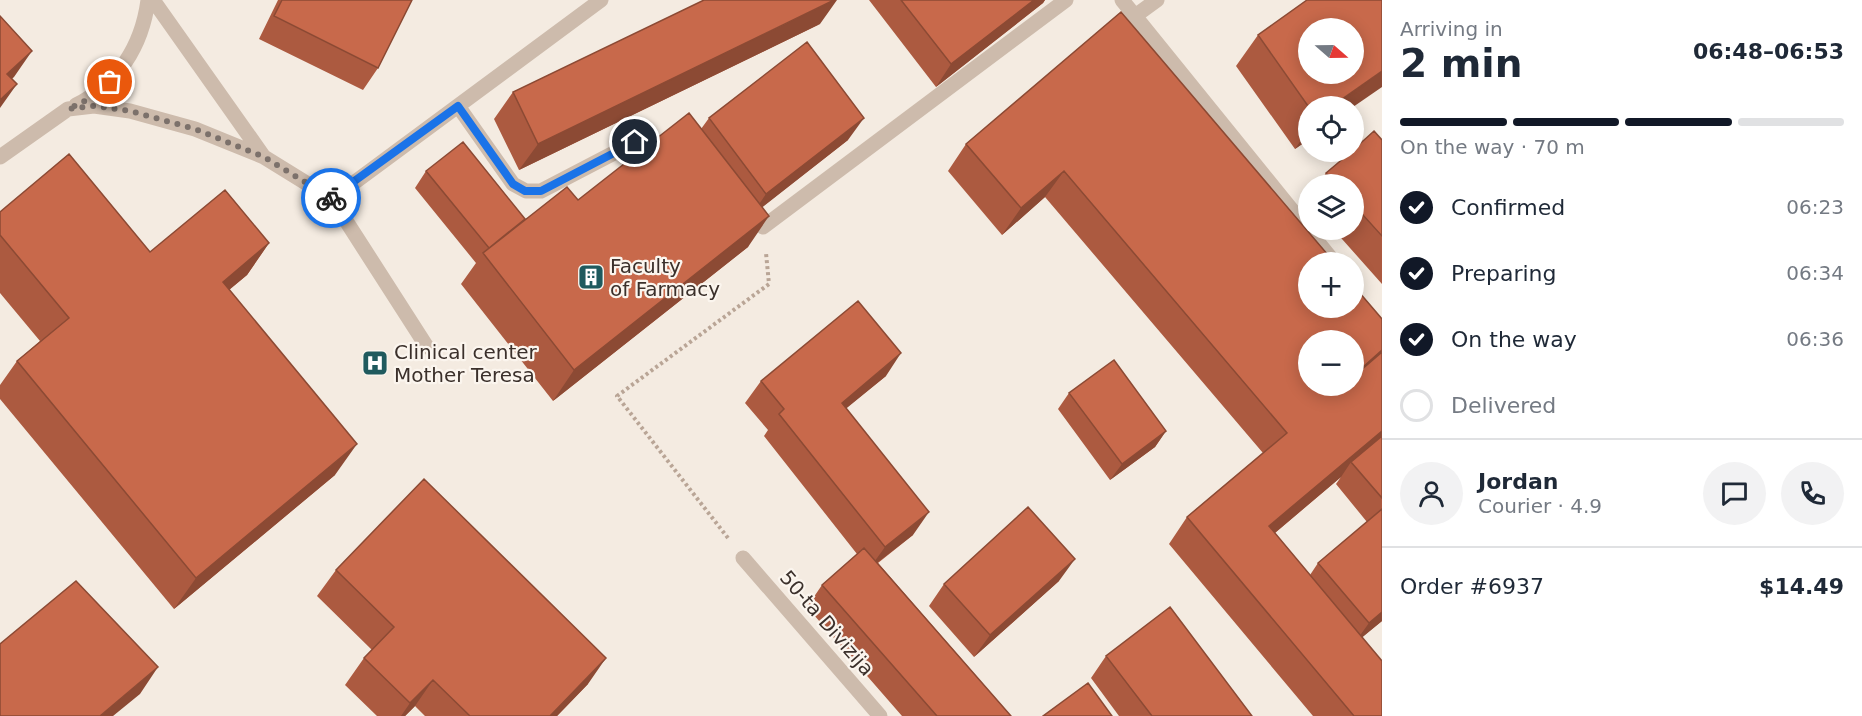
<!DOCTYPE html>
<html lang="en">
<head>
<meta charset="utf-8">
<style>
	:root { --surface:#fff; --page:#f2f2f3; --text:#1f2937; --muted:#747a83; --line:#e0e1e3; --accent:#111827 }
	body { margin:0; font-family:"DejaVu Sans",sans-serif; background:var(--page); color:var(--text); height:100vh; display:flex; flex-direction:column; font-size:22px; white-space:nowrap }
	* { box-sizing:border-box; margin:0 }
	p { font-size:20px; color:var(--muted) }
	.icon { flex:none; width:33px; height:33px; fill:none; stroke:currentColor; stroke-width:2; stroke-linecap:round; stroke-linejoin:round }
	.map { position:relative; flex:1; overflow:hidden }
	.panel { display:flex; flex-direction:column; background:var(--surface); width:480px }
	.panel>* { flex:none }
	.needle { width:39px; rotate:110deg }
	.tools { position:absolute; left:1298px; top:18px; display:grid; gap:12px }
	.tools a { display:grid; place-items:center; width:66px; height:66px; border-radius:50%; background:var(--surface); box-shadow:0 3px 15px #0003; font-size:30px }
	.pin { position:absolute; display:grid; place-items:center; width:51px; height:51px; color:#fff; margin:-26px; border:3px solid #fff; border-radius:50%; box-shadow:0 2px 6px #0007 }
	.courier { position:absolute; display:grid; place-items:center; width:60px; height:60px; margin:-30px; border:4px solid #1a73e8; border-radius:50%; background:#fff; color:#222; box-shadow:0 2px 8px #0007 }
	.overview em { font-style:normal; font-weight:600 }
	.overview div { display:flex; flex-direction:column-reverse }
	.overview { display:flex; align-items:center; justify-content:space-between; height:102px; padding:0 18px }
	h1 { font-size:39px; font-weight:600; line-height:45px }
	.bar { display:grid; grid-template-columns:repeat(4,1fr); gap:9px 6px; align-content:center; height:72px; padding:0 18px }
	.bar i { height:8px; border-radius:4px; background:var(--line) }
	.bar .on { background:var(--accent) }
	.bar p { grid-column:span 4 }
	.line { display:flex; align-items:center; gap:15px; padding:0 18px; border-top:2px solid var(--line) }
	.line div { flex:1 }
	.round { display:grid; place-items:center; flex:none; width:63px; height:63px; border-radius:32px; background:var(--page) }
	ol { padding:0 18px; list-style:none }
	li { display:flex; align-items:center; gap:18px; height:66px }
	li p { margin-inline-start:auto }
	li .icon { padding:6px; border-radius:50%; background:var(--accent); color:#fff; stroke-width:4 }
	li:last-child { color:var(--muted) }
	li i { width:33px; height:33px; border:3px solid var(--line); border-radius:50% }
	main { display:flex; flex:1; min-height:0 }
	.map>svg:first-child { display:block }
	.lines { fill:none; stroke-linecap:round; stroke-linejoin:round }
	.path { stroke:#b9a596; stroke-width:4; stroke-dasharray:3 3; stroke-linecap:butt }
	.minor { stroke:#cdbbac; stroke-width:15 }
	.wall { fill:#ac5a40; fill-rule:evenodd }
	.shaded-wall { fill:#8c4a34 }
	.building { fill:#c8694b; stroke:#8c4a34; stroke-width:1.5; fill-rule:evenodd }
	.done { stroke:#7c716b; stroke-width:6; stroke-dasharray:0 10.8 }
	.route { stroke:#1a73e8; stroke-width:8 }
	.labels { text-anchor:middle; stroke-width:4.5; stroke-linejoin:round; paint-order:stroke }
	.poi-label { font-size:20px; fill:#3b302b; stroke:#fbf5ee; text-anchor:start }
	.street-label { font-size:20px; fill:#3b302b; stroke:#fbf5ee }
</style>
</head>
<body>
<main>
<div class="map">
<svg width="1382" height="716" viewBox="0 0 1382 716">
	<rect width="100%" height="100%" fill="#f4ebe1"/>
	<g class="lines">
		<!-- path -->
		<path class="path" d="M728,538L617,396L769,284L766,253"/>
		<!-- minor -->
		<path class="minor" d="M153,0L264,157
			M1122,0L1334,262
			M1135,16L1157,0
			M76,105C118,84 142,46 148,0
			M458,106L513,184L526,191H541L635,142
			M0,157L68,109L94,106L130,111L195,129L264,157L332,199L427,347
			M332,199L601,0
			M763,227L1066,0
			M743,558L880,716"/>
	</g>
	<!-- wall -->
	<path class="wall" d="M278,0H412L378,68L363,90L259,39Z
		M869,0H1045L1043,3L936,87Z
		M1121,12L1382,319V621L1362,637L1382,716H1313L1169,544L1187,517L1263,453L1045,197L1002,235L948,171L966,144ZM1341,477L1336,484L1367,522L1318,563L1310,575L1275,533Z
		M820,24L519,170L494,119L513,92Z
		M1258,35L1308,106V140L1295,149L1236,66Z
		M709,118L848,140L762,207L748,247L553,401L461,284L476,263L415,188L426,171L525,219L578,200L701,129Z
		M1382,140V284L1334,230H1353V184H1318L1326,173Z
		M0,212L150,252L269,243L247,275L229,290L335,475L174,609L0,399V385L17,361L40,341L0,293Z
		M886,376L846,408L913,535L878,563L1011,716H902L807,607L822,585L857,554L764,436L768,430L745,403L761,381Z
		M1069,393L1166,431L1155,447L1110,480L1058,409Z
		M336,570L588,684L557,716H425L415,706L405,716H377L345,685L364,658L372,650L317,596Z
		M1059,581L974,657L929,606L944,584Z
		M1106,656L1252,716H1119L1091,678Z"/>
	<!-- shaded-wall -->
	<path class="shaded-wall" d="M834,0H837L820,24L519,170L538,144Z
		M1034,0H1045L1043,3L936,87L951,64Z
		M32,51L14,77L0,90L7,74Z
		M1382,71V87L1353,107V106H1332Z
		M17,84L0,108V100Z
		M864,118L848,140L751,216L766,194Z
		M1308,130V140L1295,149Z
		M1064,171L1045,197L1002,235L1021,208Z
		M769,216L748,247L553,401L574,370Z
		M269,243L247,275L201,313L223,282Z
		M901,353L886,376L826,425L842,403Z
		M1166,431L1155,447L1110,480L1122,464Z
		M1382,431V442L1351,462L1341,477L1251,553L1269,526Z
		M357,444L335,475L174,609L196,578Z
		M929,512L913,535L869,569L885,547Z
		M1075,559L1059,581L974,657L990,635Z
		M1382,612V621L1353,645L1369,623Z
		M606,658L588,684L557,716H550Z
		M158,667L140,694L113,716H100Z
		M433,680L415,706L405,716H401L410,703Z"/>
	<!-- building -->
	<path class="building" d="M282,0H412L378,68L274,16Z
		M704,0H834L538,144L513,92Z
		M901,0H1034L951,64Z
		M1307,0H1382V71L1332,106H1308L1258,35ZM1308,28H1353V74H1308Z
		M1121,12L1334,262H1308V308H1353V285L1382,319V350L1353,376V340H1308V386H1343L1341,387L1343,386H1353V377L1382,352V431L1269,526L1382,661V716H1354L1187,517L1287,433L1064,171L1021,208L966,144Z
		M0,16L32,51L7,74L17,84L0,100Z
		M807,42L864,118L766,194L709,118Z
		M689,113L769,216L574,370L483,253L567,187L578,200Z
		M1374,131L1382,140V236L1353,204V184H1336L1326,173L1351,152H1353V150Z
		M463,142L525,219L489,248L426,171Z
		M69,154L150,252L225,190L269,243L223,282L357,444L196,578L17,361L69,318L0,235V212Z
		M858,301L901,353L842,403L929,512L885,547L779,414L784,409L761,381Z
		M1114,360L1166,431L1122,464L1069,393Z
		M1382,436V498L1351,462Z
		M424,479L606,658L550,716H470L433,680L410,703L364,658L394,627L336,570Z
		M1028,507L1075,559L990,635L944,584Z
		M1382,509V612L1369,623L1318,563Z
		M864,548L1011,716H937L822,585Z
		M76,581L158,667L100,716H0V644Z
		M1170,607L1252,716H1152L1106,656Z
		M1088,683L1112,716H1043Z"/>
	<g class="lines">
		<!-- done -->
		<path class="done" d="M110,82L91,98L68,109L94,106L130,111L195,129L264,157L331,198"/>
		<!-- route -->
		<path class="route" d="M331,198L458,106L513,184L525,191H541L635,142"/>
	</g>
	<!-- icons -->
	<defs>
		<symbol id="building-square" viewBox="-11 -11 22 22"><rect x="-9" y="-9" width="18" height="18" rx="4" fill="#1f5a5e" stroke="#fbf5ee"/><path d="M-4-6H4V6H1V3H-1V6H-4ZM-2.5-4.3h1.7v1.8h-1.7ZM.8-4.3h1.7v1.8H.8ZM-2.5-1h1.7V.8h-1.7ZM.8-1h1.7V.8H.8Z" fill="#fff"/></symbol>
		<symbol id="hospital-square" viewBox="-11 -11 22 22"><rect x="-9" y="-9" width="18" height="18" rx="4" fill="#1f5a5e" stroke="#fbf5ee"/><path d="M-5-5h3v3.5h4V-5h3V5h-3V1.5h-4V5h-3Z" fill="#fff"/></symbol>
	</defs>
	<g fill-rule="evenodd">
		<use href="#building-square" x="576" y="262" width="30" height="30"/>
		<use href="#hospital-square" x="360" y="348" width="30" height="30"/>
	</g>
	<g class="labels">
		<!-- poi labels -->
		<g class="poi-label">
			<text x="610" y="273">Faculty<tspan x="610" dy="23">of Farmacy</tspan></text>
			<text x="394" y="359">Clinical center<tspan x="394" dy="23">Mother Teresa</tspan></text>
		</g>
		<!-- street labels -->
		<g class="street-label">
			<text transform="translate(827 623) rotate(49)" y="7">50-ta Divizija</text>
		</g>
	</g>
</svg>
<div class="tools">
<a><svg class="needle" viewBox="-14 -14 28 28"><path d="M0-13l5 13h-10z" fill="#e53935"/><path d="M0 13l5-13h-10z" fill="#747a83"/></svg></a>
<a><svg class="icon" aria-label="locate" viewBox="0 0 24 24"><circle cx="12" cy="12" r="6"/><path d="M12 2v4M12 18v4M2 12h4M18 12h4"/></svg></a>
<a><svg class="icon" aria-label="layers" viewBox="0 0 24 24"><path d="M12 4l9 5-9 5-9-5zM3 14l9 5 9-5"/></svg></a>
<a>+</a>
<a>−</a>
</div>
<div class="pin" style="left:110px;top:82px;background:#ea580c"><svg class="icon" aria-label="bag" viewBox="0 0 24 24"><path d="M5 8h14l-1 12H6zM9 8a3 3 0 0 1 6 0"/></svg></div>
<div class="pin" style="left:635px;top:142px;background:#1f2937"><svg class="icon" aria-label="home" viewBox="0 0 24 24"><path d="M3 11l9-7 9 7M6 9v11h12V9"/></svg></div>
<div class="courier" style="left:331px;top:198px"><svg class="icon" aria-label="bike" viewBox="0 0 24 24"><circle cx="6" cy="16" r="4"/><circle cx="18" cy="16" r="4"/><path d="M6 16l4-8h5l3 8M10 8l3 8H6M13 5h3"/></svg></div>
</div>
<section class="panel">
<div class="overview"><div><h1>2 min</h1><p>Arriving in</p></div><em>06:48–06:53</em></div>
<div class="bar"><i class="on"></i><i class="on"></i><i class="on"></i><i></i><p>On the way · 70 m</p></div>
<ol>
<li><svg class="icon" aria-label="check" viewBox="0 0 24 24"><path d="M5 12l5 5 9-10"/></svg>Confirmed<p>06:23</p></li>
<li><svg class="icon" aria-label="check" viewBox="0 0 24 24"><path d="M5 12l5 5 9-10"/></svg>Preparing<p>06:34</p></li>
<li><svg class="icon" aria-label="check" viewBox="0 0 24 24"><path d="M5 12l5 5 9-10"/></svg>On the way<p>06:36</p></li>
<li><i></i>Delivered</li>
</ol>
<div class="line" style="height:108px"><a class="round"><svg class="icon" aria-label="person" viewBox="0 0 24 24"><circle cx="12" cy="8" r="4"/><path d="M4 21q1-7 8-7t8 7"/></svg></a><div><b>Jordan</b><p>Courier · 4.9</p></div><a class="round"><svg class="icon" aria-label="chat" viewBox="0 0 24 24"><path d="M4 5h16v11H9l-5 4z"/></svg></a><a class="round"><svg class="icon" aria-label="phone" viewBox="0 0 24 24"><path d="M5 4h4l2 5-3 2q2 4 5 5l2-3 5 2v4C11 20 4 13 5 4z"/></svg></a></div>
<div class="line" style="height:78px"><div>Order #6937</div><b>$14.49</b></div>
</section>
</main>
</body>
</html>
